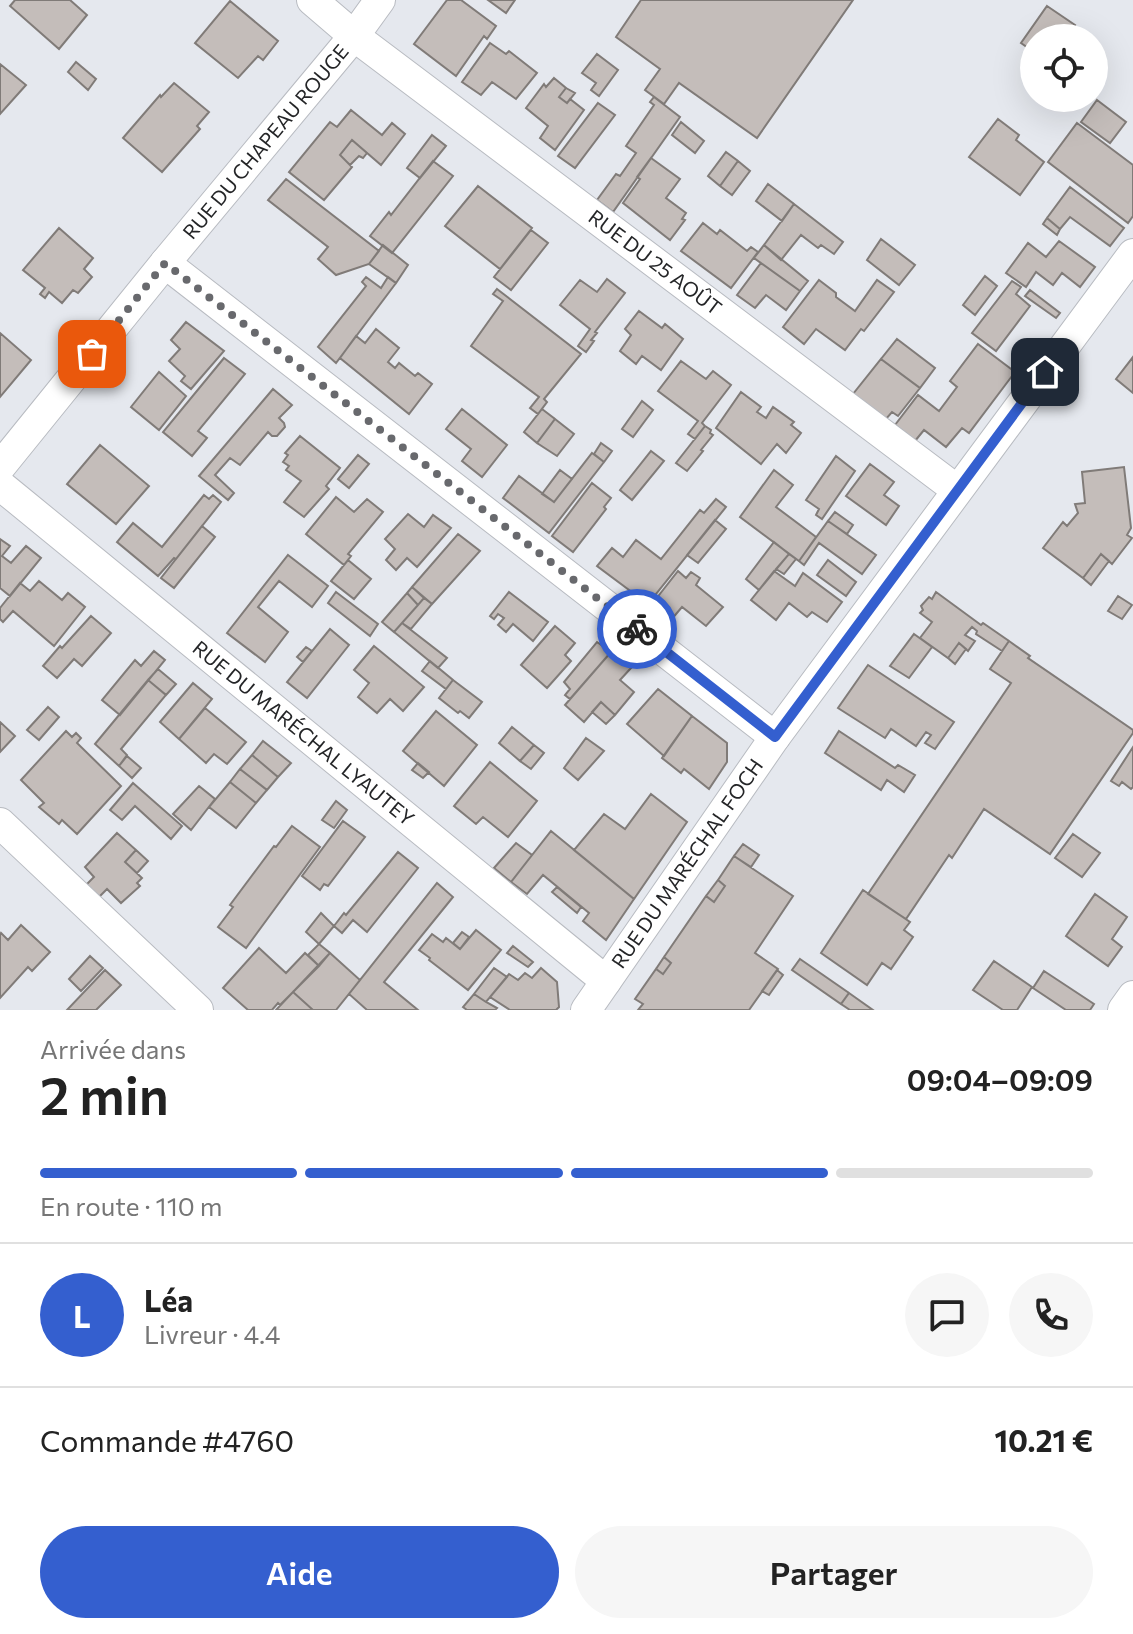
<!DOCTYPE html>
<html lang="fr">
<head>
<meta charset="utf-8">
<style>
	:root { --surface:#fff; --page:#f6f6f6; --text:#222; --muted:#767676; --line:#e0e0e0; --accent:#345fcf }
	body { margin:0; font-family:Commissioner,sans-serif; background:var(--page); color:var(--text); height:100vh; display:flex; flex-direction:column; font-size:30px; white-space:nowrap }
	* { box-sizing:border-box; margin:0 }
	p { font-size:26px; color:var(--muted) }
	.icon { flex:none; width:44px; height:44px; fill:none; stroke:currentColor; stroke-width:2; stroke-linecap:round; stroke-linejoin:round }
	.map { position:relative; height:1010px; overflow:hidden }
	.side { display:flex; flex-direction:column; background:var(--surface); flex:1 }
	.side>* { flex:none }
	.fabs { position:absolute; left:1020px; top:24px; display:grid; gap:16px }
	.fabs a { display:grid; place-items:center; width:88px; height:88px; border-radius:50%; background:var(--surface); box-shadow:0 8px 32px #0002; font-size:40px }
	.pin { position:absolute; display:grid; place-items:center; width:68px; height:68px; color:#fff; margin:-34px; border-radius:16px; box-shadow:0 4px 12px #0006 }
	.courier { position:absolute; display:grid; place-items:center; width:80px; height:80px; margin:-40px; border:6px solid #345fcf; border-radius:50%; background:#fff; color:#222; box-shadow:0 2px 10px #0007 }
	.headline em { font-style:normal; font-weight:600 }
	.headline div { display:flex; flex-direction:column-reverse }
	.headline { display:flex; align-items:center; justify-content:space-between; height:136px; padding:0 40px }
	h1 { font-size:52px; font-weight:600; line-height:60px }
	.bar { display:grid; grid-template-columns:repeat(4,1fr); gap:12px 8px; align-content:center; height:96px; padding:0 40px }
	.bar i { height:10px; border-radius:6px; background:var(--line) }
	.bar .current { background:var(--accent) }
	.bar p { grid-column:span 4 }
	.line { display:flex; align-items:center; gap:20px; padding:0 40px; border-top:2px solid var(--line) }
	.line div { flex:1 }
	.round { display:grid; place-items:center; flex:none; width:84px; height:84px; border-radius:42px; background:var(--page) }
	.cta { display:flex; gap:16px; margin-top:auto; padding:16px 40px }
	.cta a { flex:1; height:92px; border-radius:48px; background:var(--accent); color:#fff; font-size:32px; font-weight:600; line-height:92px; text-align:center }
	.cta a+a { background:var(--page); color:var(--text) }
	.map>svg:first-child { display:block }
	.building { fill:#c4bdba; stroke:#807b78; stroke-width:2 }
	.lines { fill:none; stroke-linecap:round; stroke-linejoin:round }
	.street-casing { stroke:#b8bbc1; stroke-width:32 }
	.street { stroke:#fff; stroke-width:30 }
	.done { stroke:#68696d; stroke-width:8; stroke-dasharray:0 14.4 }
	.route { stroke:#345fcf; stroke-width:10 }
	.labels { text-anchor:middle; stroke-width:6; stroke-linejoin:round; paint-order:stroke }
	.street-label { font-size:20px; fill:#242527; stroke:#f2f5fb }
</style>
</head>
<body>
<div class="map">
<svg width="1133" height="1010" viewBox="0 0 1133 1010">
	<rect width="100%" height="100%" fill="#e5e8ee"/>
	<!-- building -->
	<path class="building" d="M15,0H70L87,15L59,49L10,6Z
		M447,0H461L496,26L487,39L484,36L456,76L414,44Z
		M488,0H515L506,13Z
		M641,0H853L757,138L679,83L664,104L645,90L660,69L616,37Z
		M230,1L278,41L263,60L258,56L238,78L195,43Z
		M1047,6L1075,25L1066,38H1034V52L1021,43Z
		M490,43L506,54L509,51L537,73L516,99L492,82L481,95L462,82Z
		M597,54L618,70L599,96L591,90L596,83L582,73Z
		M76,62L96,79L88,90L68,72Z
		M0,64L26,85L0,114Z
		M554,78L566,88L559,97L567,103L570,99L584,110L555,150L540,138L548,126L526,108L544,84L546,87Z
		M174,83L209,112L197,126L200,129L162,172L123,138L160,95L161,97Z
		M566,88L575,93L567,103L559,97Z
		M654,97L680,117L613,212L597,200L616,174L620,176L636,153L626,146L654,105L650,102Z
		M1097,100L1126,122L1110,143L1081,122Z
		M598,103L615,115L575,168L558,156Z
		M351,110L382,135L392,123L405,134L381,165L352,140L340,155L352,167L324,200L289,172L330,122L337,127Z
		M998,119L1019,135L1016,140L1044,162L1020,195L969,157Z
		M681,122L704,141L695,153L672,135Z
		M1077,123L1133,165V216L1128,223L1048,162Z
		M432,135L446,146L420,178L407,168Z
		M352,140L367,153L363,158L359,156L350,165L340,155Z
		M726,152L738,161L720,186L708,176Z
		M651,158L680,179L666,198L686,213L682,219L685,220L670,240L623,203L640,179L637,177Z
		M433,161L453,176L392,253L370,236L389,212L391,215Z
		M738,161L750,171L732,195L720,186Z
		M286,179L379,251L369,264L336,275L318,259L328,247L268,200Z
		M768,184L794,204L782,221L756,201Z
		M478,186L532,228L500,269L445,226Z
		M1070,187L1124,228L1110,246L1070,217L1060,229L1047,218Z
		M794,204L843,242L834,254L821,245L818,248L801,235L781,260L764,245Z
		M1047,218L1060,229L1057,235L1043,224Z
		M703,223L717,234L720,230L747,251L751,247L758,252L731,288L681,251Z
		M59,228L93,258L84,269L92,277L78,293L73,290L62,303L49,292L45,298L40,294L45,288L23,270Z
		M531,230L548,243L511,290L494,277Z
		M881,239L915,265L899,285L867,260Z
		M1059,241L1095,267L1080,287L1062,273L1053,285L1036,272L1026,287L1006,273L1028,243L1046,257Z
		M383,245L408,265L396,283L369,264Z
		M764,245L808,281L800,291L754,258Z
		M761,263L800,291L786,310L766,295L755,308L737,295Z
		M985,276L997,286L975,315L963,305Z
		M366,277L381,288L388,277L396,283L336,363L318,347L366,286L362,282Z
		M607,279L625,293L595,332L597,333L591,340L594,341L586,352L578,346L590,329L560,305L580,280L597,292Z
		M819,280L836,293V297L855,311L877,280L894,292L864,331L861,329L845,350L816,329L804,344L783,327Z
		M1012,281L1021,287L1016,294L1030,306L996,351L972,333Z
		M497,289L581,354L544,399L547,402L538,414L530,408L539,397L471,346L503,301L493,294Z
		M1030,290L1060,313L1056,318L1025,296Z
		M639,311L662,328L665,324L683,339L661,370L642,356L636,364L620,351L631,335L625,329Z
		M186,322L224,351L191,389L181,381L185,376L169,361L180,349L171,340Z
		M376,329L399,348L388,362L395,368L399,363L415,376L418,373L432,384L409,414L340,358L356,336L365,343Z
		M0,333L31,360L0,397Z
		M897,339L935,368L920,388L881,359Z
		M978,344L1015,372L969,433L962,428L946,447L924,430L915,441L895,425L918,395L939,411L957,387L950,381Z
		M1133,357V393L1116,379Z
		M224,358L245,374L198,431L207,438L192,456L163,432Z
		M881,359L920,388L898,416L892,412L886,419L853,394Z
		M681,361L706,379L713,371L731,385L702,423L705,426L695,439L688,434L698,421L658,391Z
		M159,372L186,396L159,430L131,407Z
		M273,389L292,405L279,418L284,423L285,427L277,436H272L268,432L240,465L230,458L215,475L234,493L228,500L199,476Z
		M741,392L761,407L757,412L766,418L773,407L794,422L791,425L801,433L786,453L777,444L761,464L716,428Z
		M642,401L653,410L633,437L622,429Z
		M462,409L507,445L482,477L462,461L471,449L446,429Z
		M542,409L555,419L537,443L524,432Z
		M555,419L574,434L557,456L537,443Z
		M705,426L711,430L710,433L713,435L701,450L703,451L687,471L676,463Z
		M300,436L340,468L326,486L329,489L304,517L284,502L301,481L286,470L289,466L283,462L288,455L285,453Z
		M601,443L612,451L604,462L594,454Z
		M100,445L149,486L116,524L67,484Z
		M651,451L664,461L632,500L620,490Z
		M592,453L604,462L549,533L503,498L519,476L554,502Z
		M358,455L369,464L349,488L338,479Z
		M836,456L855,471L822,519L816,515L819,509L806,500Z
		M870,464L894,482L884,495L899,506L886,525L846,496Z
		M1124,467L1131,528L1127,535L1132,538L1112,564L1101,554L1083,578L1043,548L1063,522L1067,526L1078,513L1075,504L1085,503L1082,472Z
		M560,470L572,479L554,502L542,494Z
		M774,470L793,485L776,507L816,537L799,561L740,517Z
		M592,483L611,498L604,507L606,509L573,552L552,536Z
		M204,495L209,499L213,495L221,502L176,559L174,558L158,576L117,542L133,523L162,547Z
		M336,497L354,512L367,499L383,512L348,554L351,556L344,565L306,534Z
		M716,499L726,507L640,614L625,603L633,593L597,566L612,548L623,557L636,540L661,559L700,510L704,513Z
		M835,512L853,525L847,534L828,521Z
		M408,514L424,527L433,515L451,528L417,567L407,558L396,570L386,560L395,549L385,539Z
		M715,520L726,529L698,563L687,555Z
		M828,521L876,555L862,574L819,543L804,565L799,561Z
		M202,526L215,537L174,588L161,578Z
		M458,534L480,551L432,604L412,587Z
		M0,539L10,546L2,556L11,563L26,546L41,558L10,596L0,588Z
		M774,542L789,554L759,590L746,579Z
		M789,554L796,559L784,574L776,569Z
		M1101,554L1109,561L1091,585L1083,578Z
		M288,555L328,586L312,607L279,581L258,607L288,632L265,662L227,633Z
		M348,560L371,579L354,599L331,581Z
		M828,560L856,582L846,596L817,575Z
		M678,571L686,578L691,572L700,578L696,585L723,607L706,626L682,607L671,620L652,604Z
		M774,571L795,586L803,573L842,602L827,622L812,612L807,617L789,603L776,620L751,600Z
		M39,581L62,600L68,593L85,607L54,646L13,611L3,622L0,619V608L20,583L30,591Z
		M412,587L424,598L418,605L407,593Z
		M336,592L378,624L370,636L328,603Z
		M509,592L548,622L533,641L513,624L506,632L498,625L504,618L498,614L494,619L490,616Z
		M936,592L981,625L983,623L1009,641L1002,651L976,634L977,631L972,627L965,635L975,641L968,651L959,643L948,658L920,638L932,622L920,613L923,610L921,606L929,597L932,599Z
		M407,593L418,605L394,632L382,622Z
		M1118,596L1132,605L1122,619L1108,611Z
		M424,598L432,604L411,629L402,623Z
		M91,616L111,633L82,666L74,659L57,678L43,666L60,646L62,648Z
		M402,623L447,658L438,668L394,632Z
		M555,626L575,643L565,655L571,661L547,688L521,665Z
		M330,629L349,645L307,698L287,682Z
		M914,634L932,647L909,678L890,666Z
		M1009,641L1030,656L1028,658L1133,730V733L1050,854L984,809L952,858L949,855L906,919L868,894L1011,683L990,669Z
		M597,642L611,652L570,699L565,695L570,689L564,682Z
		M959,643L966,649L955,664L948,658Z
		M374,646L424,687L403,711L390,699L377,713L358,697L369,683L354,670Z
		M306,647L312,651L303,662L297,657Z
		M154,651L165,660L120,715L102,700L135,660L141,666Z
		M611,652L631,668L620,680L634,692L615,715L601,702L584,722L565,705Z
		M430,661L453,680L446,689L422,671Z
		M868,665L954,722L935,749L925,743L931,735L926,732L916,746L891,729L885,738L838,708Z
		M158,669L176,684L166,695L148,680Z
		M148,680L166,695L121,749L127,755L119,766L95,744Z
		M453,680L482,702L469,718L460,711L458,713L439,698Z
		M193,683L212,699L179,739L160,722Z
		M658,689L692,716L664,756L627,724Z
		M601,702L615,715L606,724L592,712Z
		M48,707L59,717L39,740L27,730Z
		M205,708L246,742L227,764L214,754L206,763L179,739Z
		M436,711L477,745L444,786L403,751Z
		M692,716L727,743V762L709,789L684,769L681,773L662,758Z
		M0,722L15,736L0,752Z
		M512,727L534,745L520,761L499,743Z
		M66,731L72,737L76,733L81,738L77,743L121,786L77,834L62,820L59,824L39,807L44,803L21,780Z
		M839,731L895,768L898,765L915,775L904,792L887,780L881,790L825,753Z
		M586,738L604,751L578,780L564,768Z
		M263,741L291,763L278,777L252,755Z
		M534,745L544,753L531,769L520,761Z
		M1133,747V787L1131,789L1122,782L1119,786L1111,781Z
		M252,755L278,777L267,790L240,769Z
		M127,756L141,768L132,778L119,766Z
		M490,762L537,801L508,837L483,817L476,824L454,806Z
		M418,763L429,772L423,778L412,770Z
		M240,769L267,790L256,803L230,782Z
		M230,782L256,803L236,828L209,807Z
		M133,783L182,826L171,839L135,806L122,820L110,810Z
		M199,786L215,799L191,830L173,814Z
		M651,794L687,822L634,899L574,850L604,814L625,829Z
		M336,801L347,810L334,828L322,820Z
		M343,821L365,837L328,886L324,884L320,890L302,876Z
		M292,826L320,847L246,948L218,927L233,907L230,905L274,846L276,847Z
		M551,831L634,899L606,940L583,921L589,913L543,875L527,894L511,882Z
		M117,833L136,850L125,862L142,878L137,883L140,886L121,903L107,889L99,897L86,885L94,877L85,867Z
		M1073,834L1100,853L1082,877L1055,858Z
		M516,843L532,855L511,882L494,868Z
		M743,844L759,855L751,867L734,856Z
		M136,850L148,861L137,873L125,862Z
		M398,852L418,868L367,932L353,920L342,933L334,926L344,913L346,915Z
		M734,856L793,896L755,953L778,969L749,1010H638L643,1004L635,999L656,969L663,974L671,963L664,957L706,896L714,902L725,886L718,880Z
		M718,880L725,886L714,902L706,896Z
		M437,883L453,897L384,982L418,1010H367L349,994Z
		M557,887L581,907L577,913L552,892Z
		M863,890L910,922L904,930L913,937L891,969L882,963L867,985L821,953Z
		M1095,894L1127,917L1112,939L1122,947L1108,966L1066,936Z
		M321,913L334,926L319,944L306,932Z
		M21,925L50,952L32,971L28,967L0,998V935L1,933L8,940Z
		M476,930L501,950L468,990L429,960L430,958L419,950L432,934L443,942L446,938L460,949Z
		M462,932L469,937L460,949L453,943Z
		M319,944L330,953L319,966L308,955Z
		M513,946L533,962L528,967L507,953Z
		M259,948L286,973L305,953L319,966L280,1005L278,1003L272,1010H248L223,988Z
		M330,953L360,980L336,1010H313L293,992Z
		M90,956L103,968L81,991L69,979Z
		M664,957L671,963L663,974L656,969Z
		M800,959L849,993L841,1004L792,970Z
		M994,961L1032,987L1017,1010H1003L973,990Z
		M494,968L507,977L486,1002L474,994Z
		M541,968L557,982L559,1007L556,1010H510L490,997L509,974L518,980L525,973L532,978Z
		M105,970L121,985L96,1010H67Z
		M777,970L783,975L769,995L762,991Z
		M1044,971L1094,1004L1090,1010H1066L1033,988Z
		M293,992L313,1010H276Z
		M849,993L873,1010H850L841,1004Z
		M474,994L486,1002L497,1008L495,1010H467L463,1007Z"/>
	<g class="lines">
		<defs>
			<g id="street">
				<path id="s1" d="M312,0L354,36L957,490"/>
				<path d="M165,263L775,737"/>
				<path id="s2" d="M0,467L165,263L354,36L380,0"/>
				<path id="s3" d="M0,485L606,981"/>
				<path d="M0,823L198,1010"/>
				<path id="s4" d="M586,1010L775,737L1133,254"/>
				<path d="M1123,1010L1133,996"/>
			</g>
		</defs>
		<!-- street casing -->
		<use href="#street" class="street-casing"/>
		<!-- street -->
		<use href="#street" class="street"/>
	</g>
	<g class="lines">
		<!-- done -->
		<path class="done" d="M92,354L165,263L637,629"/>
		<!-- route -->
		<path class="route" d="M637,629L775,737L1045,372"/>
	</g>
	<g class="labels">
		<!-- street labels -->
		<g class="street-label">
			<text dy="7" stroke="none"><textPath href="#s2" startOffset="420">RUE DU CHAPEAU ROUGE</textPath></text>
			<text dy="7" stroke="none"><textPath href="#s1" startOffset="432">RUE DU 25 AOÛT</textPath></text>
			<text dy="7" stroke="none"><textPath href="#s3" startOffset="392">RUE DU MARÉCHAL LYAUTEY</textPath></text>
			<text dy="7" stroke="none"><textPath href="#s4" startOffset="178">RUE DU MARÉCHAL FOCH</textPath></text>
		</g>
	</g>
</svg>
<div class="fabs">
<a><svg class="icon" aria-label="locate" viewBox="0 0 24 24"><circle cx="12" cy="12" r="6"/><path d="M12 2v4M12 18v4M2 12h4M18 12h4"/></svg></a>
</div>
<div class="pin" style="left:92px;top:354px;background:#ea580c"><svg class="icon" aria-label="bag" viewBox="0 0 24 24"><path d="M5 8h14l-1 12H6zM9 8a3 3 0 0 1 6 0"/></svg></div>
<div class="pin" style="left:1045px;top:372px;background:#1f2937"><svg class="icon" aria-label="home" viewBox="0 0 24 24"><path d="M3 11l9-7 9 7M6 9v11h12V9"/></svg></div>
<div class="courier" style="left:637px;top:629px"><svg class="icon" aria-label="bike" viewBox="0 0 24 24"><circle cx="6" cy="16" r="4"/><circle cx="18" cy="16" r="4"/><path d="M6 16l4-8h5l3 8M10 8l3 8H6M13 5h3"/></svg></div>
</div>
<section class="side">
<div class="headline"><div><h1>2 min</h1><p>Arrivée dans</p></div><em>09:04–09:09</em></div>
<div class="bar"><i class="current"></i><i class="current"></i><i class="current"></i><i></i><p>En route · 110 m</p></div>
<div class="line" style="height:144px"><b class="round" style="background:var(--accent);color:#fff">L</b><div><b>Léa</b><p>Livreur · 4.4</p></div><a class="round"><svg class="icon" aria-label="chat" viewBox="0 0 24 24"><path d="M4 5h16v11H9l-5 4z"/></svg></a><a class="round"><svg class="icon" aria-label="phone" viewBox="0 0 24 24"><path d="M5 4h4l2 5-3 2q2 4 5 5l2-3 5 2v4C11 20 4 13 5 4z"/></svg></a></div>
<div class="line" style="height:104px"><div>Commande #4760</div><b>10.21 €</b></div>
<div class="cta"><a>Aide</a><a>Partager</a></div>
</section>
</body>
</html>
